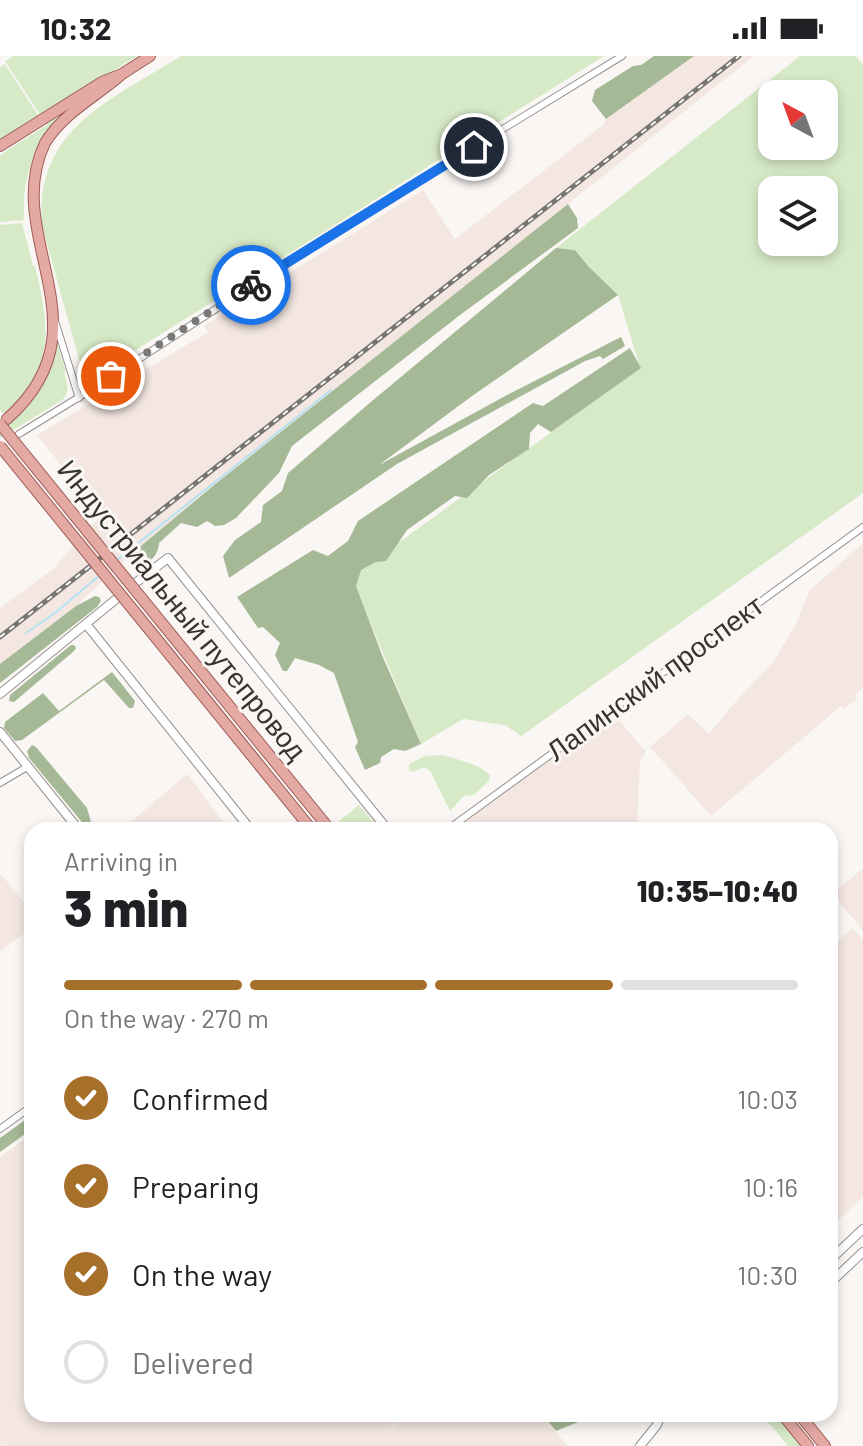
<!DOCTYPE html>
<html lang="en">
<head>
<meta charset="utf-8">
<style>
	:root { --surface:#fff; --page:#f2f2f2; --text:#202124; --muted:#757577; --line:#e0e0e0; --accent:#a6702b }
	body { margin:0; font-family:Barlow,sans-serif; background:var(--page); color:var(--text); height:100vh; display:flex; flex-direction:column; font-size:30px; white-space:nowrap }
	* { box-sizing:border-box; margin:0 }
	p { font-size:26px; color:var(--muted) }
	.icon { flex:none; width:44px; height:44px; fill:none; stroke:currentColor; stroke-width:2; stroke-linecap:round; stroke-linejoin:round }
	.map { position:relative; flex:1; overflow:hidden }
	.panel { position:absolute; left:24px; top:766px; width:814px; height:600px; display:flex; flex-direction:column; background:var(--surface); border-radius:24px; box-shadow:0 4px 12px #0003 }
	.panel>* { flex:none }
	.needle { width:52px; rotate:319deg }
	.fabs { position:absolute; left:758px; top:24px; display:grid; gap:16px }
	.fabs a { display:grid; place-items:center; width:80px; height:80px; border-radius:16px; background:var(--surface); box-shadow:0 4px 12px #0003; font-size:40px }
	.pin { position:absolute; display:grid; place-items:center; width:68px; height:68px; color:#fff; margin:-34px; border:4px solid #fff; border-radius:50%; box-shadow:0 2px 8px #0007 }
	.courier { position:absolute; display:grid; place-items:center; width:80px; height:80px; margin:-40px; border:6px solid #1a73e8; border-radius:50%; background:#fff; color:#222; box-shadow:0 2px 10px #0007 }
	.overview em { font-style:normal; font-weight:800 }
	.overview div { display:flex; flex-direction:column-reverse }
	.overview { display:flex; align-items:center; justify-content:space-between; height:136px; padding:0 40px }
	h1 { font-size:52px; font-weight:800; line-height:60px }
	.bar { display:grid; grid-template-columns:repeat(4,1fr); gap:12px 8px; align-content:center; height:96px; padding:0 40px }
	.bar i { height:10px; border-radius:6px; background:var(--line) }
	.bar .selected { background:var(--accent) }
	.bar p { grid-column:span 4 }
	ol { padding:0 40px; list-style:none }
	li { display:flex; align-items:center; gap:24px; height:88px }
	li p { margin-inline-start:auto }
	li .icon { padding:8px; border-radius:50%; background:var(--accent); color:#fff; stroke-width:4 }
	li:last-child { color:var(--muted) }
	li i { width:44px; height:44px; border:4px solid var(--line); border-radius:50% }
	.status { display:flex; justify-content:space-between; align-items:center; height:56px; padding:0 40px; background:var(--surface); direction:ltr }
	.status svg { height:22px; fill:currentColor }
	.map>svg:first-child { display:block }
	.built { fill:#f4e7e2 }
	.green { fill:#d6eac7; fill-rule:evenodd }
	.forest { fill:#a5b996 }
	.lines { fill:none; stroke-linecap:round; stroke-linejoin:round }
	.stream { stroke:#b4e2f3; stroke-width:2 }
	.minor-casing { stroke:#94908f; stroke-width:8 }
	.tertiary-casing { stroke:#94908f; stroke-width:10 }
	.primary-casing { stroke:#9c5b56; stroke-width:12 }
	.minor { stroke:#fff; stroke-width:6 }
	.tertiary { stroke:#fff; stroke-width:8 }
	.primary { stroke:#e5a9a4; stroke-width:10 }
	.rail-casing { stroke:#777573; stroke-width:5 }
	.rail { stroke:#faf6f4; stroke-width:2; stroke-dasharray:6; stroke-linecap:butt }
	.primary-bridge-casing { stroke:#9c5b56; stroke-width:12; stroke-linecap:butt }
	.primary-bridge { stroke:#e5a9a4; stroke-width:10 }
	.done { stroke:#7b7977; stroke-width:8; stroke-dasharray:0 14.4 }
	.route { stroke:#1a73e8; stroke-width:10 }
	.labels { text-anchor:middle; stroke-width:6; stroke-linejoin:round; paint-order:stroke }
	.street-label { font-size:28px; fill:#373534; stroke:#faf6f4 }
</style>
</head>
<body>
<div class="status"><b>10:32</b><svg viewBox="0 0 49 12"><path d="M0 12V9h3v3zM5 12V6h3v6zM10 12V3h3v9zM15 12V0h3v12zM26 1h20v11H26zM47 4h2v5h-2z"/></svg></div>
<div class="map">
<svg width="863" height="1390" viewBox="0 0 863 1390">
	<rect width="100%" height="100%" fill="#faf6f4"/>
	<!-- built -->
	<path class="built" d="M694,0H754L219,425L136,494L76,550L0,608V552L53,513L101,459L37,379L208,276L204,270L423,134L455,183L603,69L606,63Z
		M863,487V632L856,638L857,643L844,653L841,650L711,760L650,691L688,658L709,678L738,643L774,605L797,566L809,535Z
		M613,657L646,696L640,704L637,774H453Z
		M187,718L229,774H121Z
		M863,812V875L833,838Z
		M0,819H2L32,857V872L0,895Z
		M853,872L863,884V1141L830,1172V910L832,908L830,905V891Z
		M32,1078V1358H406L378,1383L409,1358H542L567,1390H2L0,1388V1101Z"/>
	<!-- green -->
	<path class="green" d="M13,0H137L41,60L5,5Z
		M181,0H604L99,317L86,314L80,307L42,170C34,73 111,44 181,0Z
		M800,0H856L863,9V437L521,680L505,669L463,663L421,688L351,521L640,312L618,239L589,211L575,194L556,192ZM772,38H824V90H772ZM772,134H824V186H772Z
		M5,8L39,61L0,87V11Z
		M64,55L65,57C34,90 22,118 24,164L0,166V99L47,69L46,67Z
		M22,167L33,210H35C44,247 54,290 33,326C25,338 14,349 5,360L0,354V169Z
		M56,284L66,316L64,317C67,328 71,337 61,345L0,382V374C32,353 49,322 55,285Z
		M442,699C459,704 477,707 490,719L489,725L474,739L464,740L450,755L430,715L424,711L413,716L409,714V708L425,700Z
		M359,749L380,774H338L341,772L337,767Z
		M761,1358H776L801,1390H788Z"/>
	<!-- forest -->
	<path class="forest" d="M654,0H694L606,63L592,45L595,34L633,10L641,9Z
		M568,148L577,162L578,172L460,259L292,390L279,417L236,462L224,469L215,470L207,465L197,471L181,467L159,487C158,503 144,513 129,507V501L136,494L219,425Z
		M556,192L575,194L589,211L618,239L472,340L379,409L507,339L621,281L625,290L603,303L600,300L585,305L397,408L229,522L223,500L235,484L261,466L263,449L282,435L288,417L372,345Z
		M630,292L641,312L551,376L538,368L530,377L529,393L489,419L467,442L455,440L407,474L386,505L376,506L361,514L356,530L382,599L421,688L405,695L394,693L381,701L380,707L365,714L355,691L358,686L334,617L319,609L295,602L287,615H283L275,599L280,587L263,571L258,572L237,541L313,494L328,500L348,485L358,465L533,347L543,350Z
		M95,540L99,541L101,545L97,551L0,627V608L76,550Z
		M71,589H74L76,592L74,595L14,646L9,645L10,639Z
		M112,616L135,645L133,652H129L104,624L22,684L15,685L4,672L5,666L43,637L59,655Z
		M32,689L36,691L87,752L91,766L88,771H86L29,702L27,695Z
		M32,1059V1073L0,1096V1082Z
		M542,1358H598L556,1375Z"/>
	<g class="lines">
		<!-- stream -->
		<path class="stream" d="M117,504L331,334
			M26,577L55,557L100,519"/>
		<defs>
			<path id="minor" d="M55,265L79,342
				M19,378L102,327L325,182L622,0
				M0,727L27,711
				M447,774L863,471
				M0,1073L32,1050"/>
			<path id="tertiary" d="M138,525L168,502L388,774
				M86,568L251,774
				M0,638L115,544
				M0,676L79,774
				M830,1204L863,1173
				M830,1227L863,1196
				M640,1390L657,1369L661,1358"/>
			<path id="primary" d="M0,90L102,26L122,18L150,0
				M7,363C111,271 0,181 45,87C63,57 96,41 122,18
				M782,1358L808,1390
				M799,1358L825,1390"/>
		</defs>
		<!-- minor casing -->
		<use href="#minor" class="minor-casing"/>
		<!-- tertiary casing -->
		<use href="#tertiary" class="tertiary-casing"/>
		<!-- primary casing -->
		<use href="#primary" class="primary-casing"/>
		<!-- minor -->
		<use href="#minor" class="minor"/>
		<!-- tertiary -->
		<use href="#tertiary" class="tertiary"/>
		<!-- primary -->
		<use href="#primary" class="primary"/>
		<defs>
			<path id="rail" d="M0,581L739,0"/>
		</defs>
		<!-- rail casing -->
		<use href="#rail" class="rail-casing"/>
		<!-- rail -->
		<use href="#rail" class="rail"/>
		<defs>
			<path id="primary-bridge" d="M0,368L327,770
				M0,390L312,774"/>
		</defs>
		<!-- primary-bridge casing -->
		<use href="#primary-bridge" class="primary-bridge-casing"/>
		<!-- primary-bridge -->
		<use href="#primary-bridge" class="primary-bridge"/>
	</g>
	<g class="lines">
		<!-- done -->
		<path class="done" d="M111,320L251,229"/>
		<!-- route -->
		<path class="route" d="M251,229L474,91"/>
	</g>
	<g class="labels">
		<!-- street labels -->
		<g class="street-label">
			<text transform="translate(182 554) rotate(51)" y="10">Индустриальный путепровод</text>
			<text transform="translate(655 622) rotate(-36)" y="10">Лапинский проспект</text>
		</g>
	</g>
</svg>
<div class="fabs">
<a><svg class="needle" viewBox="-14 -14 28 28"><path d="M0-13l5 13h-10z" fill="#e53935"/><path d="M0 13l5-13h-10z" fill="#757577"/></svg></a>
<a><svg class="icon" aria-label="layers" viewBox="0 0 24 24"><path d="M12 4l9 5-9 5-9-5zM3 14l9 5 9-5"/></svg></a>
</div>
<div class="pin" style="left:111px;top:320px;background:#ea580c"><svg class="icon" aria-label="bag" viewBox="0 0 24 24"><path d="M5 8h14l-1 12H6zM9 8a3 3 0 0 1 6 0"/></svg></div>
<div class="pin" style="left:474px;top:91px;background:#1f2937"><svg class="icon" aria-label="home" viewBox="0 0 24 24"><path d="M3 11l9-7 9 7M6 9v11h12V9"/></svg></div>
<div class="courier" style="left:251px;top:229px"><svg class="icon" aria-label="bike" viewBox="0 0 24 24"><circle cx="6" cy="16" r="4"/><circle cx="18" cy="16" r="4"/><path d="M6 16l4-8h5l3 8M10 8l3 8H6M13 5h3"/></svg></div>
<section class="panel">
<div class="overview"><div><h1>3 min</h1><p>Arriving in</p></div><em>10:35–10:40</em></div>
<div class="bar"><i class="selected"></i><i class="selected"></i><i class="selected"></i><i></i><p>On the way · 270 m</p></div>
<ol>
<li><svg class="icon" aria-label="check" viewBox="0 0 24 24"><path d="M5 12l5 5 9-10"/></svg>Confirmed<p>10:03</p></li>
<li><svg class="icon" aria-label="check" viewBox="0 0 24 24"><path d="M5 12l5 5 9-10"/></svg>Preparing<p>10:16</p></li>
<li><svg class="icon" aria-label="check" viewBox="0 0 24 24"><path d="M5 12l5 5 9-10"/></svg>On the way<p>10:30</p></li>
<li><i></i>Delivered</li>
</ol>
</section>
</div>
</body>
</html>
